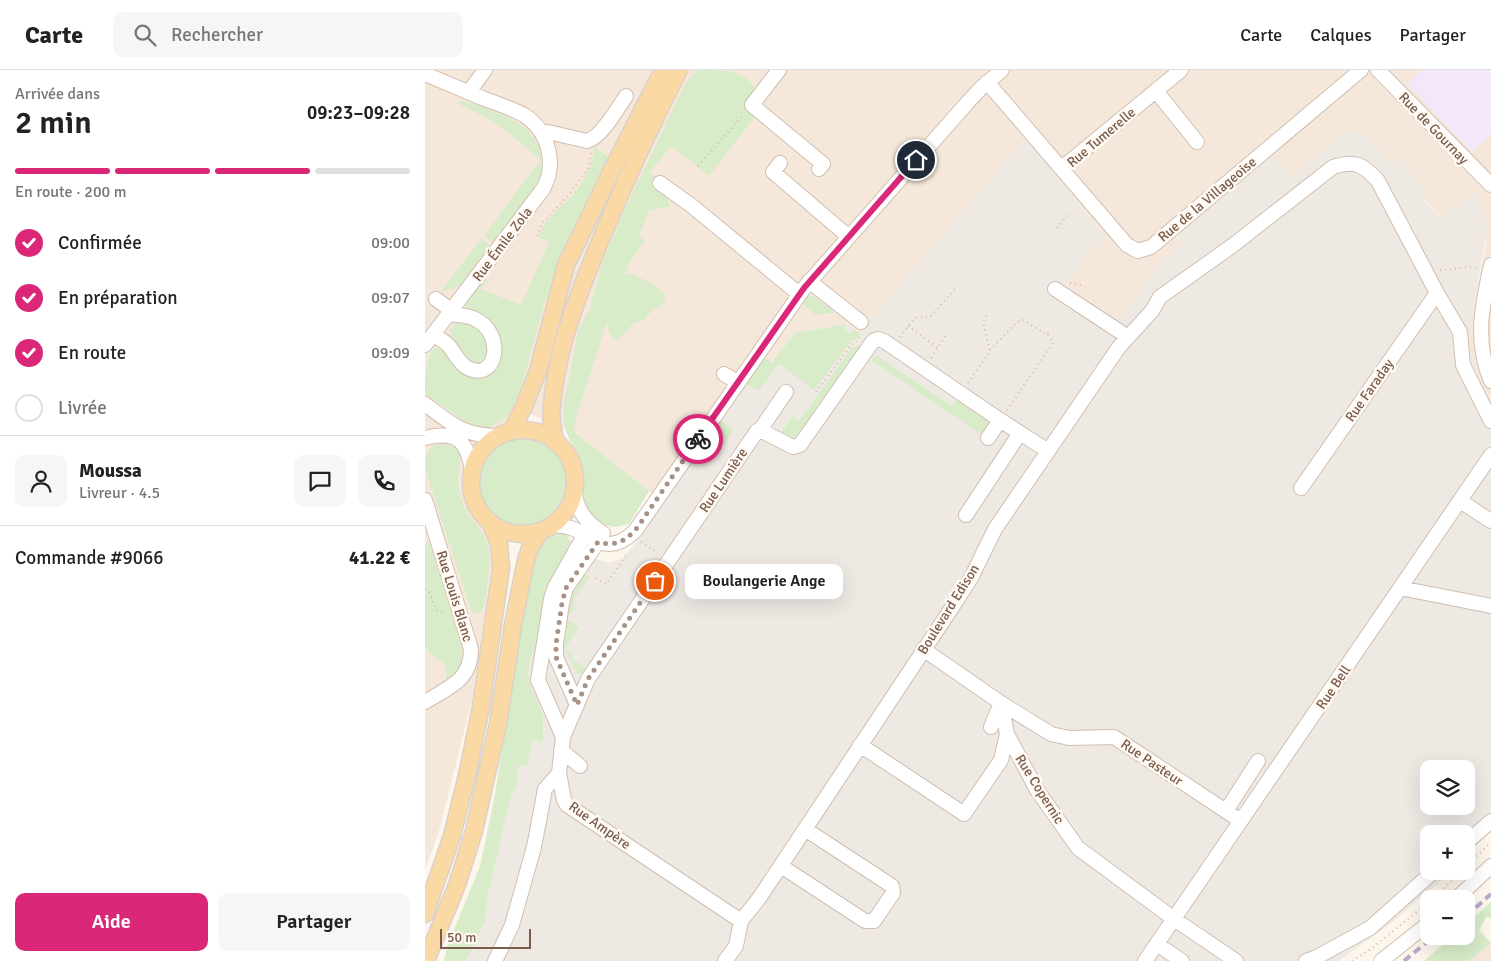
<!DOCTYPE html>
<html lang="fr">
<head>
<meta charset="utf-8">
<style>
	:root { --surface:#fff; --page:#f6f6f6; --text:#222; --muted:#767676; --line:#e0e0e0; --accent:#db2777 }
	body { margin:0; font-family:Signika,sans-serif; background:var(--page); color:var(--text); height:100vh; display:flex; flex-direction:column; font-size:19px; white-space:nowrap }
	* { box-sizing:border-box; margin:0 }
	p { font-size:16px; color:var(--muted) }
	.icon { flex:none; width:28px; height:28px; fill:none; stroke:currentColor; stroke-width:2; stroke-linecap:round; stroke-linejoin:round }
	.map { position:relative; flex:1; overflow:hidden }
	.drawer { display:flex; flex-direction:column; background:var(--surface); width:425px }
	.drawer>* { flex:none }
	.controls { position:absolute; left:995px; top:690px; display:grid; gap:10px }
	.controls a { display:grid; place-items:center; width:55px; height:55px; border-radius:10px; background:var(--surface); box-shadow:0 5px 20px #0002; font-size:25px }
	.scale { position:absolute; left:15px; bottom:12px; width:91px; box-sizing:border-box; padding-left:5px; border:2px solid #7a5c4d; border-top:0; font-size:14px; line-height:18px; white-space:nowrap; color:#7a5c4d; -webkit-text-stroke:4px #fffaf3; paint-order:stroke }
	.pin { position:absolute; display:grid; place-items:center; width:42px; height:42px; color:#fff; margin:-21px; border:2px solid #fff; border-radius:50%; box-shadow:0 1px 5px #0007 }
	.courier { position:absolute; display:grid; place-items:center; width:50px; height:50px; margin:-25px; border:4px solid #db2777; border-radius:50%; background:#fff; color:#222; box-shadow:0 1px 6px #0007 }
	.bubble { position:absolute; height:35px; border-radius:10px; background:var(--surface); box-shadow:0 5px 20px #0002; font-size:16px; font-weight:600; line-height:35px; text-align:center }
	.head em { font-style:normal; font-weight:600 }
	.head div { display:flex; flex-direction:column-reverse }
	.head { display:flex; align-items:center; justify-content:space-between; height:85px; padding:0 15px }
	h1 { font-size:32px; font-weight:600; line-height:38px }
	.bar { display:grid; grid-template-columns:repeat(4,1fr); gap:8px 5px; align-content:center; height:60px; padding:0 15px }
	.bar i { height:6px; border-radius:4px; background:var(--line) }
	.bar .current { background:var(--accent) }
	.bar p { grid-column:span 4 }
	.line { display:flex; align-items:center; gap:12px; padding:0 15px; border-top:1px solid var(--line) }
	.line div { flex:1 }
	.round { display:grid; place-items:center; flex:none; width:52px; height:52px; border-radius:10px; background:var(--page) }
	ol { padding:0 15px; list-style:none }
	li { display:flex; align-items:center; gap:15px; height:55px }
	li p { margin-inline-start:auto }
	li .icon { padding:5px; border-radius:50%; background:var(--accent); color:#fff; stroke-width:4 }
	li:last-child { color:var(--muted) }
	li i { width:28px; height:28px; border:2px solid var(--line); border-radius:50% }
	.primary-button { display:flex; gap:10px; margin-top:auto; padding:10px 15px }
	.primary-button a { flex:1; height:58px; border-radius:10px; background:var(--accent); color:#fff; font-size:20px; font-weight:600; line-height:58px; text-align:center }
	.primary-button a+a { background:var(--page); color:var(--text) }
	header { display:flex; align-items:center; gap:30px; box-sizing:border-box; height:70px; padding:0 25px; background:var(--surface); border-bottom:1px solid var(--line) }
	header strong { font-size:24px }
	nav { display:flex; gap:28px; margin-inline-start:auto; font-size:18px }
	.search { width:350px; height:45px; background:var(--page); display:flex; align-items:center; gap:12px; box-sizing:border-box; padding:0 18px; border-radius:10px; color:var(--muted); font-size:19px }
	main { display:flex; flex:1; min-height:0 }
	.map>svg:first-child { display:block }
	.residential { fill:#f5e8da }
	.industrial { fill:#efe9e4; fill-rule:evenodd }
	.education { fill:#f3e8fa }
	.green { fill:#d8ecc9 }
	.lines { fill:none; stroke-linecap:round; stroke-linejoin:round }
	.minor-casing { stroke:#d1beb0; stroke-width:16 }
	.major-casing { stroke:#dad1cd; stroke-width:19 }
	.path { stroke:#d9b8a5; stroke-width:2; stroke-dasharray:1 4; stroke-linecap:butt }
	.minor { stroke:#fff; stroke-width:14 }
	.major { stroke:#fbd9a5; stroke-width:16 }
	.rail { stroke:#b9a8c9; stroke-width:4; stroke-dasharray:8 5; stroke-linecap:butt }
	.done { stroke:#a89285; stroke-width:5; stroke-dasharray:0 9 }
	.route { stroke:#db2777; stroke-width:6 }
	.labels { text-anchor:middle; stroke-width:5; stroke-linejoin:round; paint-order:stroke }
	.street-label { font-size:14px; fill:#7a5c4d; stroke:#fffaf3 }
</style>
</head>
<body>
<header>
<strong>Carte</strong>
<div class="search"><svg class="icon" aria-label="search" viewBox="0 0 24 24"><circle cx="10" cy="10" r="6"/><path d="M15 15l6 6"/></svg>Rechercher</div>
<nav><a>Carte</a><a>Calques</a><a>Partager</a></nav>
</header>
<main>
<section class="drawer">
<div class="head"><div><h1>2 min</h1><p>Arrivée dans</p></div><em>09:23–09:28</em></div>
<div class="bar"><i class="current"></i><i class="current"></i><i class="current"></i><i></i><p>En route · 200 m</p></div>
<ol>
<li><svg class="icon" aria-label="check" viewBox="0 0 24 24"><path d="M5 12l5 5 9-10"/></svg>Confirmée<p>09:00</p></li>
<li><svg class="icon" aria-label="check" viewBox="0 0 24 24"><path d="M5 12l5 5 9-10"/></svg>En préparation<p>09:07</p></li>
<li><svg class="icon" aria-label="check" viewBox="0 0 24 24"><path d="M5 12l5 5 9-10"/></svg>En route<p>09:09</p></li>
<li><i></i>Livrée</li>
</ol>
<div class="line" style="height:90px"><a class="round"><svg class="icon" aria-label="person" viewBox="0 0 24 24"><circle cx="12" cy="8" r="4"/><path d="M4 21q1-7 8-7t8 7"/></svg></a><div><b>Moussa</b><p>Livreur · 4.5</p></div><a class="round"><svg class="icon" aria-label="chat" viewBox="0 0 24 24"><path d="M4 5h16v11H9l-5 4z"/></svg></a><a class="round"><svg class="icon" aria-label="phone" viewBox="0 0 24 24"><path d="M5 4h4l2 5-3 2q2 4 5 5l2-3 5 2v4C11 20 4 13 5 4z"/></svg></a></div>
<div class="line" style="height:65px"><div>Commande #9066</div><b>41.22 €</b></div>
<div class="primary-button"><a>Aide</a><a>Partager</a></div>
</section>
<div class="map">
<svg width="1066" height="891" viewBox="0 0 1066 891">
	<rect width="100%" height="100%" fill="#fdf6ec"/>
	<!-- residential -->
	<path class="residential" d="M0,0H1066V333L1049,298L1045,279V260L1061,172L1050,124L1016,148L996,126L1002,121L973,89L967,94L938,62L932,66L926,58L867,107L847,84L750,165L758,174L731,196L696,250L641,216L669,175L680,167L643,119L600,70L434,263L422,254L370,263L347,293L338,287L240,430L224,421L149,362L88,337L49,622L15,758L0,801Z
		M1066,873V891H1044Z"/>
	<!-- industrial -->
	<path class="industrial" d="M926,58L932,66L938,62L967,94L973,89L1002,121L996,127L1015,148L1051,123L1060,145L1062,158L1045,260V279L1049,298L1066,333V760L1041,786V764H1004V801H1026L1017,810L965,854L914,891H41L60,852L63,825L87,721L112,507L140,466L170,489L183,493L197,489L213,470L317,316L347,293L370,263L422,254L434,263L600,69L643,119L680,167L674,178L669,175L641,216L696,250L731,196L758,174L750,164L847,83L867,107ZM1004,699H1041V736H1004Z"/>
	<!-- education -->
	<path class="education" d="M997,0H1066V64L1047,82L982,14Z"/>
	<!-- green -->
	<path class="green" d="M275,0C295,0 323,0 330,19L319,34L332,44L284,106L246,76L224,103L230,106L227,111L239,120L245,137L224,140L214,166L220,171L205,191L200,205L208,204L229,215L241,225L239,232L234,238H229L219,250L208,254L193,270L188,269L184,262L182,252L151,347L149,362L224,421L204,454L189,457L173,453L167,449L156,430L158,414L156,393L142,364L139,354L138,338L154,257L164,241L177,194L199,141L261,12L268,4Z
		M36,31C50,32 67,41 80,46C106,57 125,81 113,110C106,128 81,156 68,173L59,166L115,90C88,65 67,48 33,34Z
		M169,77L184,87L170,113L120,231L98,312L88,337L79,350L62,358L46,356L2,325L0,322C0,309 0,277 15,277L63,304C75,297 79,283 74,269L39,239L40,235L60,208L63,210L56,219L96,235L124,172L113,167C120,150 129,143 142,131C157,115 167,99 169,77Z
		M56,169L66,176L35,215L28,219L16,221Z
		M389,226L407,240L408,243L391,245L380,237L379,232L382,227Z
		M33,251C55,251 76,282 55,294C38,294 27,273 25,259Z
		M422,254L419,259L426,264L429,260L434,263L436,268L427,270L389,320L354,294L333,321L319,312L338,286L347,293L370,263Z
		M437,276L377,360L367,370L356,363L368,346L374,351L427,277Z
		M451,285L527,336L532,329L564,350L565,353L559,366L447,291Z
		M294,349L309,359L300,373L285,363Z
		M54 412a44 44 0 1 1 88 0a44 44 0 1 1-88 0Z
		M17,373L30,377C39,388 34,397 33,409C33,416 35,422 36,428C40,445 53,453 60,468C67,483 64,501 62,517C61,525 61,536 55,543L50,544L46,540L0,399C0,385 2,376 17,373Z
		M131,462L140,463L143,465L145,471L143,479L120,520L111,574L105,591L103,604L106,618L118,645V671L107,670L103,696H94C91,703 93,712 91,720L87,722L63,825L60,852L41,891H19L22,877L55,796L69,730L81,654L80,636L103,524L108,488L119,469Z
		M4,472L34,567C39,587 39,597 21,610V596L0,578V473Z
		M161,504L165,506L149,529V539L142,549L154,557L140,579L148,584L146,588L161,598L157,603L153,604L137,575L145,528L158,505Z
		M1066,832V849L1062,846L1054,860L1066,873L1044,891H999L1028,866H1041V854Z"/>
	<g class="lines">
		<defs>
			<path id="minor" d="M354,0L327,35L398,94L394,99
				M953,0L1066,115
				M0,4C19,12 38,20 57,28C71,33 86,38 99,45C124,61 132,94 118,119L0,275
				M562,12L702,175L713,181L726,177L936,0
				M731,21L772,72
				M44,22L60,0
				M118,64L123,62L162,71C176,68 193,38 201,26
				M355,93L348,102L424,167
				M637,98L756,0
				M235,113L267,136L374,224
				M1066,195C1057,236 1049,270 1066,311
				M384,211L436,252
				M630,219L703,267
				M11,229L27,241
				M8,265C13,268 20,271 24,276C30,283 34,293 41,297C71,315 83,263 48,248C40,245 32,245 25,244
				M299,304L312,312
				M0,334C28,355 37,365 73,366
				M335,360L361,322
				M0,368C31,360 42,370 47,400
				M563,368L575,350
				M876,418L1012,223
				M149,420C152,440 160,452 178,463
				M0,430L46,579C46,611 24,617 0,632
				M1035,431L1066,451
				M541,445L595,363
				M126,456C163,451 175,495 210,461L379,218L543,32L556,18L577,0
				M975,518L1066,536
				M498,579L576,633L582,664L612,720L653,778L749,849L811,891
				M566,657L576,633L626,664L644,668L689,667L816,751
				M138,667L113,610L126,529L130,517L160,464L167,461H175L173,472L141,518L137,533L131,574V587L152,635
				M435,675L539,744L576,690L582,664
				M136,680L155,696
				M801,741L833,691
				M1041,773L1066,751
				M356,796L440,851H449L468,823L467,816L380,759
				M1031,829L1066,796
				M316,851L142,735L139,730L134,703L138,667L163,609L332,361L335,360L368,377L375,375L448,271L453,269L459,271L575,350L623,381
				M732,874L757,891
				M70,891L87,855L109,777L120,719L134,703
				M300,891L311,876L316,851L335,827L526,539L546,508L570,459L694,277L727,241L735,227L807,176L908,97C930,90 938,94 953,111L1012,223L1035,262L1038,295L1066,351
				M720,891L1066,385
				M881,891L892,887L945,858L1009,801
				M956,891L1004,853"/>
			<path id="major" d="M46 412a52 52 0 1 1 104 0a52 52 0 1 1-104 0Z
				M86,362L99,336L113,301L141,195L189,96L238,0
				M131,373C128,360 125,348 127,335C132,275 156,217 179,162C202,107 227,53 254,0
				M0,844L27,766L43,701L56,637L76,498L74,474L65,452
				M1,891L32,815L49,761L73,654L88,555L101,490L105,478L115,461"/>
		</defs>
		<!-- minor casing -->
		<use href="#minor" class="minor-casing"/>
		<!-- major casing -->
		<use href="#major" class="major-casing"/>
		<!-- path -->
		<path class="path" d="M273,96L319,44
			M632,158L644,143
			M112,166L118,152L142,127L163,99L166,82
			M1015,200L1046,197L1052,198
			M645,213L660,216
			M483,256L513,278
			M475,267L490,248L506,246L531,218
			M565,280L592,252L599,250L622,265L624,262
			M506,288L521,265
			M543,313L565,281L558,253L562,244
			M391,322L427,274L432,272
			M582,340L628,273L627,270L622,265
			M216,472L233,483
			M171,508L181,514L203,483
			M0,519L5,523L11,540L21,543
			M1041,797L1066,772
			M1008,829L1037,801
			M927,891L946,879L1004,832"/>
		<!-- minor -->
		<use href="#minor" class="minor"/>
		<!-- major -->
		<use href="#major" class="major"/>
		<!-- rail -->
		<path class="rail" d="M1041,846L1066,824
			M979,891L1009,866"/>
	</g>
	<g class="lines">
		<!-- done -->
		<path class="done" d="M230,511L163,609L152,635L131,587V574L137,533L141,518L173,472C190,477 201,471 212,458L273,369"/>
		<!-- route -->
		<path class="route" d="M273,369L379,218L491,90"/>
	</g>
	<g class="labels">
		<!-- street labels -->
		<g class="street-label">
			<text transform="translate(1009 58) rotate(46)" y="5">Rue de Gournay</text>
			<text transform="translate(676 67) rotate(-40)" y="5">Rue Tumerelle</text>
			<text transform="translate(782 129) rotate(-40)" y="5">Rue de la Villageoise</text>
			<text transform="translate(77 174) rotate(-53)" y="5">Rue Émile Zola</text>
			<text transform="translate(944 320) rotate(-55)" y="5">Rue Faraday</text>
			<text transform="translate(298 410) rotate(-56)" y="5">Rue Lumière</text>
			<text transform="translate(30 526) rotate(73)" y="5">Rue Louis Blanc</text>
			<text transform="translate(523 539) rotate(-58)" y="5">Boulevard Edison</text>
			<text transform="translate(908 617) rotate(-56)" y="5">Rue Bell</text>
			<text transform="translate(727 692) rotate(34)" y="5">Rue Pasteur</text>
			<text transform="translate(615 719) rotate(58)" y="5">Rue Copernic</text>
			<text transform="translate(175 755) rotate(35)" y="5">Rue Ampère</text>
		</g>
	</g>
</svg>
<div class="controls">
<a><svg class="icon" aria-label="layers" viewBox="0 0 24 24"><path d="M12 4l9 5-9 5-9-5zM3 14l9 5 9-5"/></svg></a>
<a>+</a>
<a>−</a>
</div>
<div class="scale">50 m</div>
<div class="pin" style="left:230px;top:511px;background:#ea580c"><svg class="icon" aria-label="bag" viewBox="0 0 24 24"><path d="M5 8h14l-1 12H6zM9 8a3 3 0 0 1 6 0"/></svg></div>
<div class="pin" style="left:491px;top:90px;background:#1f2937"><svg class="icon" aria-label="home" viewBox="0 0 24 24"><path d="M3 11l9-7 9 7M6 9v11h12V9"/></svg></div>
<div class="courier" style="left:273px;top:369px"><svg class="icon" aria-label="bike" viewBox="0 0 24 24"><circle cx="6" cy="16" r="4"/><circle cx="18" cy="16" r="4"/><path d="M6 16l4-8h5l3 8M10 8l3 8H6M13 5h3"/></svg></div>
<div class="bubble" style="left:260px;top:494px;width:158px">Boulangerie Ange</div>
</div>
</main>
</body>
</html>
